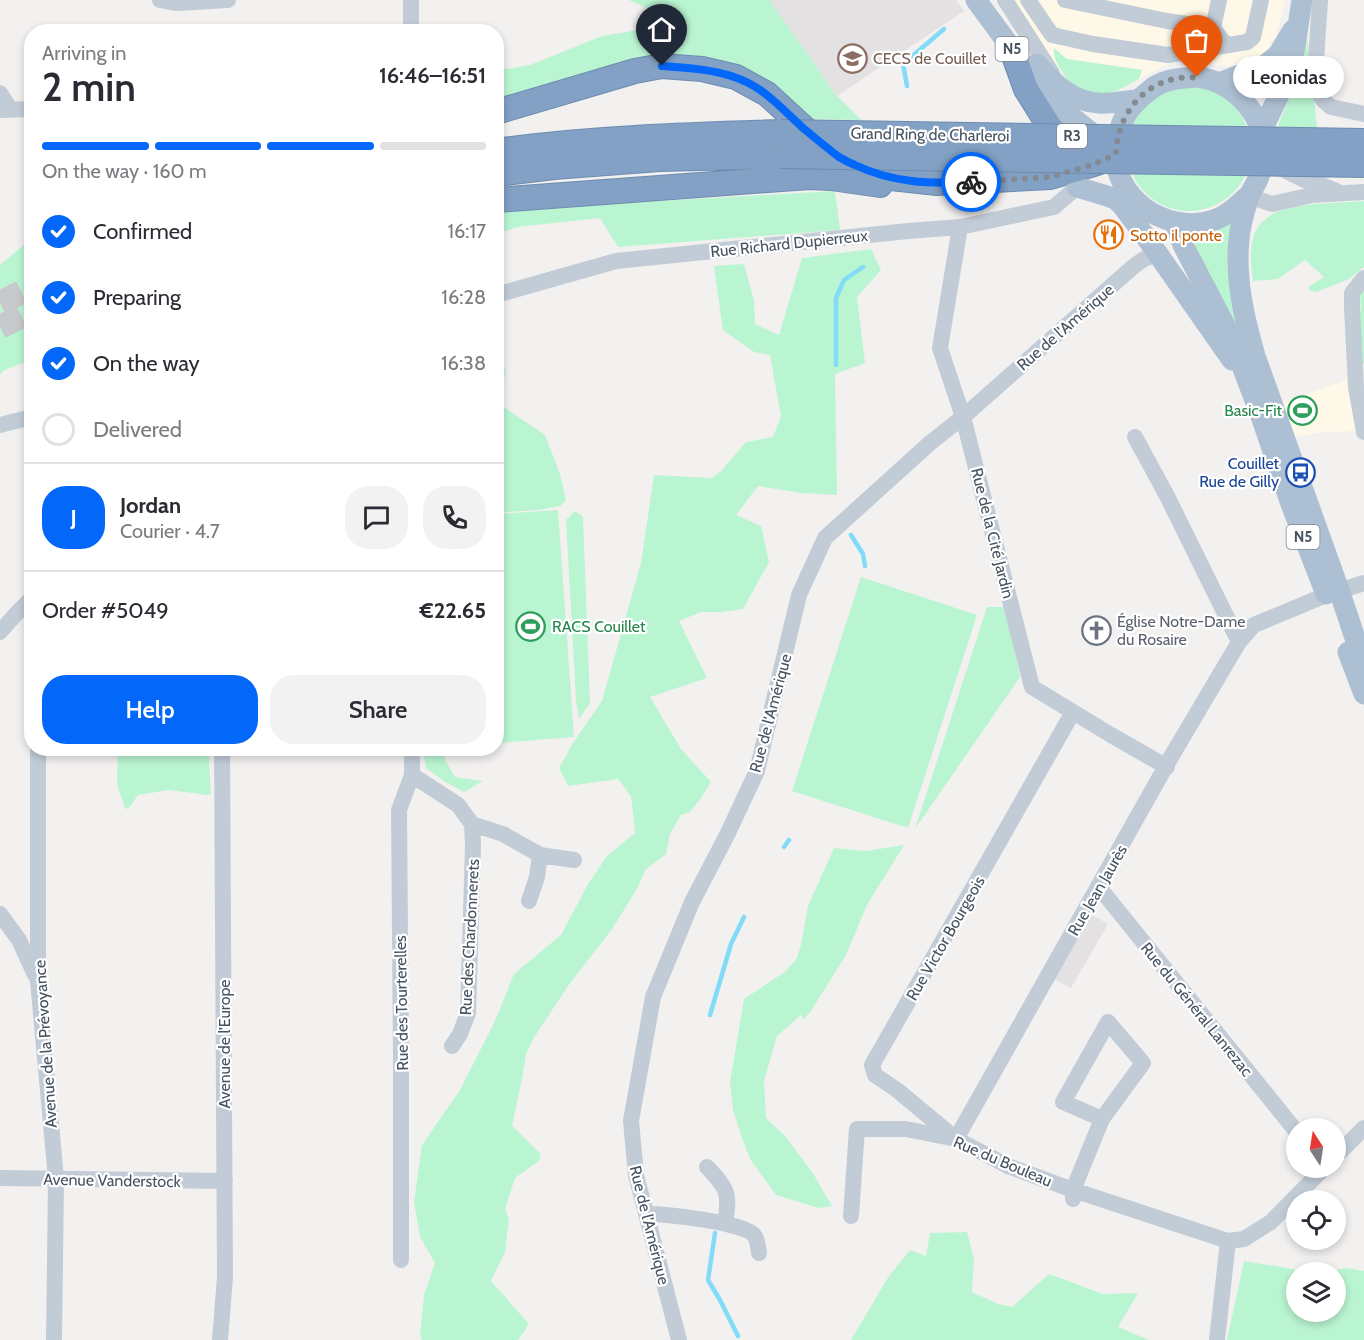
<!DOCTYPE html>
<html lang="en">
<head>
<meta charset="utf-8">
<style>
	:root { --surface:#fff; --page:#f2f2f3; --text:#2b2b33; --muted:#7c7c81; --line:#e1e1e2; --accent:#0368f9 }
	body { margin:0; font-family:Cabin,sans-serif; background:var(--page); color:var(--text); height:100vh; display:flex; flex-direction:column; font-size:22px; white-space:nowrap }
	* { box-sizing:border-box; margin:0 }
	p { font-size:20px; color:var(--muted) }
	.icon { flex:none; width:33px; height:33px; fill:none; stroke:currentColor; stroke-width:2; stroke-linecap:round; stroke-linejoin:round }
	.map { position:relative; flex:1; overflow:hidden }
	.sheet { position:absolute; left:24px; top:24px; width:480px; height:732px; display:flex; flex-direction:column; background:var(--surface); border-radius:24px; box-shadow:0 3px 9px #0003 }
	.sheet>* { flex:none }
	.needle { width:39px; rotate:348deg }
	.fabs { position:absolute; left:1286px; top:1118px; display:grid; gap:12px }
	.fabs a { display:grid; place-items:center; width:60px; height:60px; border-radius:50%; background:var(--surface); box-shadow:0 3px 9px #0003; font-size:30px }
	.pin { position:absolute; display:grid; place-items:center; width:51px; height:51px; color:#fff; margin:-62px -26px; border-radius:50% 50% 50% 0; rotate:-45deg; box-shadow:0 0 6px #0007 }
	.pin .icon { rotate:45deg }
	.courier { position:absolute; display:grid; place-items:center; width:60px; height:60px; margin:-30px; border:4px solid #0368f9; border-radius:50%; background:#fff; color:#222; box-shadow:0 2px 8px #0007 }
	.bubble { position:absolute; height:42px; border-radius:21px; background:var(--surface); box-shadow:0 3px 9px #0003; font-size:20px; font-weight:600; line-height:42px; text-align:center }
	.summary em { font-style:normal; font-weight:600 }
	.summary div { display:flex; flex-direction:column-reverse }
	.summary { display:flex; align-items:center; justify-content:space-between; height:102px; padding:0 18px }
	h1 { font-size:39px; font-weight:600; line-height:45px }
	.bar { display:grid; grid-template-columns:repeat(4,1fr); gap:9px 6px; align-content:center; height:72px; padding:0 18px }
	.bar i { height:8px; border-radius:4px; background:var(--line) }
	.bar .current { background:var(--accent) }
	.bar p { grid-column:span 4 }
	.line { display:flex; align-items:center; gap:15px; padding:0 18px; border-top:2px solid var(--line) }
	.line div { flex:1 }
	.round { display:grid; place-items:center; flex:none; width:63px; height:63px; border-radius:24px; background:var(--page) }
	ol { padding:0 18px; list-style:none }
	li { display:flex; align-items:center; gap:18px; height:66px }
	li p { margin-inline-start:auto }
	li .icon { padding:6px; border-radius:50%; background:var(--accent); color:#fff; stroke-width:4 }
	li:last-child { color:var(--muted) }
	li i { width:33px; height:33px; border:3px solid var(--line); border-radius:50% }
	.button { display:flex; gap:12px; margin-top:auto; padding:12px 18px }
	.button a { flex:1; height:69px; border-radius:24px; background:var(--accent); color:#fff; font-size:24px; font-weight:600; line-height:69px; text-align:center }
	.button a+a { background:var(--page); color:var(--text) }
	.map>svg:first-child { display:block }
	.commercial { fill:#fef8e9 }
	.education { fill:#e4e1e2 }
	.green { fill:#baf5d2 }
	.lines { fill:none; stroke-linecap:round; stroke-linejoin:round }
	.stream { stroke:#82dbf7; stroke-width:4.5 }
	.highway-tunnel { stroke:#c8c9cc; stroke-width:24; stroke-dasharray:24 12; stroke-linecap:butt }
	.highway-casing { stroke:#6d8cb0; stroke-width:26 }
	.minor { stroke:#c2ccd7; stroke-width:16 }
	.major { stroke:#adbfd2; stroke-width:21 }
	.highway { stroke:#82a1c4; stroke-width:24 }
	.highway-bridge-casing { stroke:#6d8cb0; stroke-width:26; stroke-linecap:butt }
	.highway-bridge { stroke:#82a1c4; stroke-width:24 }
	.done { stroke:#838a92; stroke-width:6; stroke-dasharray:0 10.8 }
	.route { stroke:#0368f9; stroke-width:8 }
	.labels { text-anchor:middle; stroke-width:4.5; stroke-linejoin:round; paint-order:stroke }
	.shield { fill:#fff; stroke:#7e8790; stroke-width:1.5 }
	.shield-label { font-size:15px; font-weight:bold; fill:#465360 }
	.education-label { font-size:16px; fill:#785e54; stroke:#fff; text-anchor:start }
	.street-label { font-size:16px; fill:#465360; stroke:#fff }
	.food-label { font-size:16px; fill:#c56008; stroke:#fff; text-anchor:start }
	.leisure-label { font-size:16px; fill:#27864d; stroke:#fff; text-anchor:end }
	.transit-label { font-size:16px; fill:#164399; stroke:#fff; text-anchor:end }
	.worship-label { font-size:16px; fill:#5b616d; stroke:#fff; text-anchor:start }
</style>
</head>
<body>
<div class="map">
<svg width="1364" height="1340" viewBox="0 0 1364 1340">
	<rect width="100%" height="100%" fill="#f3f0f0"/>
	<!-- commercial -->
	<path class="commercial" d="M1000,0H1285L1276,35L1264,54L1247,63L1236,65L1218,66L1185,59L1170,63L1113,92L1073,87Z
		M1349,379L1357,431L1323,432L1290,438L1278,404Z"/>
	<!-- education -->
	<path class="education" d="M768,0H956L964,11L837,96Z
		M1092,915L1108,924L1071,988L1054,979Z"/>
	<!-- green -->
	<path class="green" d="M629,0H769L837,96L861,120L809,119L787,95L755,73L711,59L684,55L649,56L497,102V67L508,69L530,65L602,36L657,27L675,21Z
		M1307,37L1317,127L1329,178H1323L1278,147L1279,123L1289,99L1299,93Z
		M1054,48L1067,59L1142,70L1139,79C1131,83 1122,89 1113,92C1092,99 1071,90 1061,70C1057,63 1053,57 1054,48Z
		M1127 149a62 62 0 1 1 124 0a62 62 0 1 1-124 0Z
		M835,191L840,230L618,247L600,218L517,227L497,234L496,212L592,205Z
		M1364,201V267L1349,279L1316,292L1310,291L1308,287L1324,277L1305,260L1278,279L1253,281C1251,265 1249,250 1254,235C1257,224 1270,214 1281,210C1303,203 1340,203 1364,201Z
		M1232,218L1238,327C1216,300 1203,262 1189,231Z
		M31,239V360L3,371L0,375V265Z
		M871,249L881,270L857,297L865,363L835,374L837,495L802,493L758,486L736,515L761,526L769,562L743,609L721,612H701L679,621L707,678L650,697L681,749L711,782L701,798L690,812L681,815L670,834L666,854L645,870L637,889L612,929L568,986L533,1039L526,1054L521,1084L512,1126L540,1153V1160L515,1178L505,1209L509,1219L505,1252L491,1281L529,1324L518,1340H422L420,1334L424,1295L435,1263L420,1237L414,1202L422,1145L460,1090L495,1021L514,974L561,935L588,884L607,856L635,833L631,796L618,779L568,786L559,768L573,743L602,701L641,563L654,475L712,478L721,471L746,442L773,437L781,416L770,355L754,352L723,330L714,266L744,264L754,301L755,324L779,335L802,258Z
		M1364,288V363L1362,364L1358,315L1361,310L1360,292Z
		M506,368L499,404L545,435L560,474L566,500L560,506L539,510L506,512L497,507V373Z
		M558,510L574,737L497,743V514Z
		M575,511L583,517L590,703L579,719L576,700L566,520Z
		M861,577L977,615L908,828L792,791Z
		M987,607H1006L1020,677L915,829Z
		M118,749H210L209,762L211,794L208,795L169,790L138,795L128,809L125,808L117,784Z
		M423,749H443L445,760L455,777L483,781L464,792L447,783L426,768Z
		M904,845L867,905L846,955L811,1011L803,1020L801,1015L777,1036L764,1081L766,1118L786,1137L814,1175L832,1206L819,1208L776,1195L750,1159L742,1138L733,1110L730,1082L744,999L786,971L797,958L801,945L808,906L834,848L866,851Z
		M967,1232L974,1259L972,1292L998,1304L1012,1307L1049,1274L1103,1294L1138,1293L1118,1327L1149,1340H851L889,1276L910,1250L926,1256L930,1233Z
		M1244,1261L1310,1272H1296V1311H1335V1272H1327L1346,1268L1364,1271V1340H1227Z"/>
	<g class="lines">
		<!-- stream -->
		<path class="stream" d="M907,86L903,64L944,29
			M836,365V298L844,280L863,267
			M851,535L863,554L865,566
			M784,847L789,840
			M710,1015L731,944L744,917
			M715,1233L708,1280L720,1300L738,1336"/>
		<!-- highway-tunnel -->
		<path class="highway-tunnel" d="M0,303L32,287
			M0,327L32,311"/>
		<defs>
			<path id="highway" d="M1012,50L1026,89L1056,137L1061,153
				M496,112L635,71L662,66L702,69L736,77L767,94L804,128L840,158L873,174L891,178L937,183L1050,177L1097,163
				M496,151C591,138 686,135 781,132
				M496,174L554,167L659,159L780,156
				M496,200L809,177L831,178L880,185"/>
		</defs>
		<!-- highway casing -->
		<use href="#highway" class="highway-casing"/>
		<!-- minor -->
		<path class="minor" d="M160,0L176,3L228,0
			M411,0V32
			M1005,0L1052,73
			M1028,0L1052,35L1093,44L1168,55L1247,42L1253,37L1261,0
			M1065,0L1167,21L1213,28L1226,45
			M1320,0L1315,77L1318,92L1323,100L1331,107L1364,114
			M1213,28L1219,0
			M0,93L11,110
			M0,110L32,109
			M1280,168L1309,182H1314L1336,191
			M1248,196L1272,204L1312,195L1364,192
			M960,227L940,348L963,417L1032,687L1111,735L1167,767
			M1364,278L1352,293V307L1356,387L1364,432
			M496,295L616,261L908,231L960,227L1054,207L1077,187
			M0,425L32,417
			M1135,437L1167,496L1239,642
			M0,632L15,615L32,598
			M1073,712L872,1065L875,1075L897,1090L956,1139L1171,757L1239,642L1254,625L1326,595L1364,583
			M38,748V981L56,1179L54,1340
			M412,775L458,805L472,824L473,846L468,1013L460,1034L452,1046
			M472,824L503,834L540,855L537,877L529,901
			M540,855L574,860
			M1098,886L1296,1131
			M0,914L19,940L35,975
			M1335,1157L1364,1128
			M707,1167C728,1189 730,1193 725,1223
			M0,1178L225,1181
			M1073,1199V1190L1102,1119L1063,1102L1108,1022L1143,1063L1102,1119
			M646,1214C665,1214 743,1222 754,1235C758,1240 758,1247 759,1253
			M851,1216L857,1129H906L956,1139L1008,1166L1073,1190L1228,1241
			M401,1260V1059L399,810L412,775V748
			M220,1340L225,1277L222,748
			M679,1340L636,1175L631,1121L653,997L692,902L727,835L757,771L799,595L825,538L930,443L963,417L1134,266L1144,259L1158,254
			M1217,1340L1228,1241L1244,1239L1271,1222L1325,1167"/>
		<!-- major -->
		<path class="major" d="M976,0L1049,99L1103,142
			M1037,64C1053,83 1072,102 1099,103C1111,104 1124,101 1136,100
			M1219,83L1265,65L1278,55L1293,30
			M1261,132L1286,81L1293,59L1302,0
			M1077,187L1107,196L1115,199L1121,204L1146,237L1232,360
			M1248,196C1237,206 1226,217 1211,221C1165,234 1110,197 1116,147C1119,120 1129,106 1150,90C1159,82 1172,79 1184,78C1188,78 1193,77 1197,77C1232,81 1262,112 1264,147C1264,158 1262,169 1258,179C1255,186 1250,192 1248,199C1244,212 1240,226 1239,239C1235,279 1244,318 1255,356L1339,590L1364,665
			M1175,223L1183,245L1231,337L1261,416L1291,504L1326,594
			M1348,652L1364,694"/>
		<!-- highway -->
		<use href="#highway" class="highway"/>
		<defs>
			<path id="highway-bridge" d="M781,132L1364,141
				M780,156L1364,165"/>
		</defs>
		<!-- highway-bridge casing -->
		<use href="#highway-bridge" class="highway-bridge-casing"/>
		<!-- highway-bridge -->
		<use href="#highway-bridge" class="highway-bridge"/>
	</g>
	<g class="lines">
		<!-- done -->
		<path class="done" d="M971,182L1050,177L1092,165L1116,154C1117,119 1138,87 1174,79C1181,77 1190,78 1197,77"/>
		<!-- route -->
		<path class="route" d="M662,66C686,68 711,69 734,77C763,86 782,109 803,128C815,138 827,148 839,157C844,160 850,163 855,165C893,183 930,184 971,182"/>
	</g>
	<!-- icons -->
	<defs>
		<symbol id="school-ring" viewBox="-11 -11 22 22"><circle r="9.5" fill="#fff" stroke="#8d6e63" stroke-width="1.5"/><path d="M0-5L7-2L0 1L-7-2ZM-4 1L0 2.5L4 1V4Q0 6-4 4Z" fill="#8d6e63"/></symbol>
		<symbol id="restaurant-ring" viewBox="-11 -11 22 22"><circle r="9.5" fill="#fff" stroke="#e8710a" stroke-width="1.5"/><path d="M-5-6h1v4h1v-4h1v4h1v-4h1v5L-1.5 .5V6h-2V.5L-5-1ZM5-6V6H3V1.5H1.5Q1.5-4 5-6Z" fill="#e8710a"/></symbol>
		<symbol id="stadium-ring" viewBox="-11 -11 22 22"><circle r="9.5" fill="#fff" stroke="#2e9e5b" stroke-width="1.5"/><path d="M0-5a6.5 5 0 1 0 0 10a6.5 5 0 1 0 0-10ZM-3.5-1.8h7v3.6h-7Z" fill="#2e9e5b"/></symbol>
		<symbol id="bus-ring" viewBox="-11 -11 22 22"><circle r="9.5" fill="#fff" stroke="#1a4fb4" stroke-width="1.5"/><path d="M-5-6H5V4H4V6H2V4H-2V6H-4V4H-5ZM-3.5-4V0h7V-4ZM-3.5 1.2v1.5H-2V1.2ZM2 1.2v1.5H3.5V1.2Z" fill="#1a4fb4"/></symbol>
		<symbol id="church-ring" viewBox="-11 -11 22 22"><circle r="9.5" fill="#fff" stroke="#6b7280" stroke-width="1.5"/><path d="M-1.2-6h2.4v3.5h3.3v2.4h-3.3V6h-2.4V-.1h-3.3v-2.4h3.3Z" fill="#6b7280"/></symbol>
	</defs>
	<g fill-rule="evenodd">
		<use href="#school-ring" x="836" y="42" width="33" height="33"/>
		<use href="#restaurant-ring" x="1092" y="218" width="33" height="33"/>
		<use href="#stadium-ring" x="1286" y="394" width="33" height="33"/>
		<use href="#bus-ring" x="1284" y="456" width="33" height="33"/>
		<use href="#stadium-ring" x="514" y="610" width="33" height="33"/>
		<use href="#church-ring" x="1080" y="614" width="33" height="33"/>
	</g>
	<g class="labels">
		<!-- shield labels -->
		<g class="shield">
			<rect x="995.5" y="37" width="33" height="24" rx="4.5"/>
			<rect x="1057" y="124" width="30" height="24" rx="4.5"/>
			<rect x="1286.5" y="525" width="33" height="24" rx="4.5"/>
		</g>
		<g class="shield-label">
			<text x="1012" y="54">N5</text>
			<text x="1072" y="141">R3</text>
			<text x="1303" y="542">N5</text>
		</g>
		<!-- education labels -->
		<g class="education-label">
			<text x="873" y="64">CECS de Couillet</text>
		</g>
		<!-- street labels -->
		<g class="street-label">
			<text transform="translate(930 134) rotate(1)" y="6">Grand Ring de Charleroi</text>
			<text transform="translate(789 243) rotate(-6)" y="6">Rue Richard Dupierreux</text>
			<text transform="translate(1065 327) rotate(-41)" y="6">Rue de l'Amérique</text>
			<text transform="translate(993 533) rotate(76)" y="6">Rue de la Cité Jardin</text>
			<text transform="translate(770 713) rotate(-75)" y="6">Rue de l'Amérique</text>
			<text transform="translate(1097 890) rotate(-60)" y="6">Rue Jean Jaurès</text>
			<text transform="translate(469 937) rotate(-87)" y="6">Rue des Chardonnerets</text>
			<text transform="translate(945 938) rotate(-60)" y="6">Rue Victor Bourgeois</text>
			<text transform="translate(401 1003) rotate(-91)" y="6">Rue des Tourterelles</text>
			<text transform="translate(1197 1009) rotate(51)" y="6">Rue du Général Lanrezac</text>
			<text transform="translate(45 1044) rotate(-94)" y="6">Avenue de la Prévoyance</text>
			<text transform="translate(224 1044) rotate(-90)" y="6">Avenue de l'Europe</text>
			<text transform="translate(1003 1161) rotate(23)" y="6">Rue du Bouleau</text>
			<text transform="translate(112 1180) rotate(1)" y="6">Avenue Vanderstock</text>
			<text transform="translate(650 1225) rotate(76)" y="6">Rue de l'Amérique</text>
		</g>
		<!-- food labels -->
		<g class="food-label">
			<text x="1130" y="241">Sotto il ponte</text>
		</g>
		<!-- leisure labels -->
		<g class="leisure-label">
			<text x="1282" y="416">Basic-Fit</text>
			<text x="552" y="632" text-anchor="start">RACS Couillet</text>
		</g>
		<!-- transit labels -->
		<g class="transit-label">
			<text x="1279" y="469">Couillet<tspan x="1279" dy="18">Rue de Gilly</tspan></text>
		</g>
		<!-- worship labels -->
		<g class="worship-label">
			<text x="1117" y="627">Église Notre-Dame<tspan x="1117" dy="18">du Rosaire</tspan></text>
		</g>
	</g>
</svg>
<div class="fabs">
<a><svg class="needle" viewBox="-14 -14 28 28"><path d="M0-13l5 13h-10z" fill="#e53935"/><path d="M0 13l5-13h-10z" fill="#7c7c81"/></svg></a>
<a><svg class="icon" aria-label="locate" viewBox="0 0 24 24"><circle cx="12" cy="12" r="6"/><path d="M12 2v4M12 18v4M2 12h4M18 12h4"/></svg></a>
<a><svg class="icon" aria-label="layers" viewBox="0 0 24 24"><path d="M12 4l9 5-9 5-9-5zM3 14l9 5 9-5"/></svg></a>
</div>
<div class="pin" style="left:1197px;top:77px;background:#ea580c"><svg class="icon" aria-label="bag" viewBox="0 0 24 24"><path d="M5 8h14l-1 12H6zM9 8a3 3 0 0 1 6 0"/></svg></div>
<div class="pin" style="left:662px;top:66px;background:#1f2937"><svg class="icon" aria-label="home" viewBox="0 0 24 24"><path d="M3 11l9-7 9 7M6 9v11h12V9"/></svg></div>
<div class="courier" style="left:971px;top:182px"><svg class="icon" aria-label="bike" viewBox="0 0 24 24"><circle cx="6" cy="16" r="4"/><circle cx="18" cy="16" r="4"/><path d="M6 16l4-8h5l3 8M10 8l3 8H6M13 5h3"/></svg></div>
<div class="bubble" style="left:1233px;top:56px;width:111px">Leonidas</div>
<section class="sheet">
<div class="summary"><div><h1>2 min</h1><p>Arriving in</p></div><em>16:46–16:51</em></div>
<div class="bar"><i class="current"></i><i class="current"></i><i class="current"></i><i></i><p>On the way · 160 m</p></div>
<ol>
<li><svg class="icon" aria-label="check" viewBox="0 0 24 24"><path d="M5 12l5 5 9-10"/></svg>Confirmed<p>16:17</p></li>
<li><svg class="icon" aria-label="check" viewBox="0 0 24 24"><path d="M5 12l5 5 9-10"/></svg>Preparing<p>16:28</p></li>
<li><svg class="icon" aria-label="check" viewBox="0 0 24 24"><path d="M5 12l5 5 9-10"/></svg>On the way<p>16:38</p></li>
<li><i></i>Delivered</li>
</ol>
<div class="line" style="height:108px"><b class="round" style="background:var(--accent);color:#fff">J</b><div><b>Jordan</b><p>Courier · 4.7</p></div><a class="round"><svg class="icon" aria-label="chat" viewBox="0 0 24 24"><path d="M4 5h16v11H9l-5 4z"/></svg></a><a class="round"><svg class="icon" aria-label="phone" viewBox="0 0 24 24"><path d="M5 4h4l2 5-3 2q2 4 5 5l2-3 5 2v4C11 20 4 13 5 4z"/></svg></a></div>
<div class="line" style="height:78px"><div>Order #5049</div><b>€22.65</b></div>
<div class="button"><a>Help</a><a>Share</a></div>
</section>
</div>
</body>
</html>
